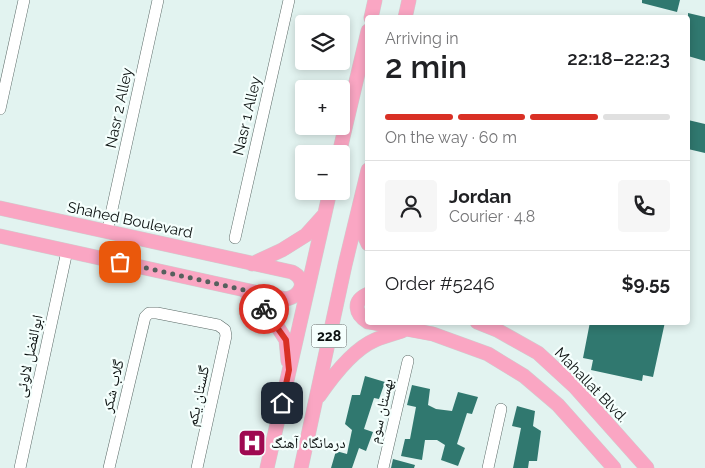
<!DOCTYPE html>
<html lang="en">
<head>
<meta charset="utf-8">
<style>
	:root { --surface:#fff; --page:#f6f6f6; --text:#202124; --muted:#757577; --line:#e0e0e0; --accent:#d93025 }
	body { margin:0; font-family:Raleway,"Noto Naskh Arabic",sans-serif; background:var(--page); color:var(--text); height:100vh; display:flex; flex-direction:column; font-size:19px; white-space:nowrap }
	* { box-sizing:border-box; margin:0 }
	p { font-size:16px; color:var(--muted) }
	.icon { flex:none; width:28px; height:28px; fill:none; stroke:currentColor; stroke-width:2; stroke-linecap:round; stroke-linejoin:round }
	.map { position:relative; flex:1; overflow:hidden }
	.drawer { position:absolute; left:365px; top:15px; width:325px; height:310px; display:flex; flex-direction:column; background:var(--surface); border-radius:5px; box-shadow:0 2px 8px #0003 }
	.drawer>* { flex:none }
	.controls { position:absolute; left:295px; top:15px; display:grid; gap:10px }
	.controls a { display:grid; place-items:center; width:55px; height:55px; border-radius:5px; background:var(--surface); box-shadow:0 2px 8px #0003; font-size:25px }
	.pin { position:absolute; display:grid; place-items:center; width:42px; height:42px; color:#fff; margin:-21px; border-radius:10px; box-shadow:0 2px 8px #0006 }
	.courier { position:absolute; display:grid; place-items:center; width:50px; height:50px; margin:-25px; border:4px solid #d93025; border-radius:50%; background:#fff; color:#222; box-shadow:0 1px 6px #0007 }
	.head em { font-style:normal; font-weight:600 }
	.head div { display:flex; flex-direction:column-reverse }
	.head { display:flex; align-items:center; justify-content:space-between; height:85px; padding:0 20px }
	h1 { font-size:32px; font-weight:600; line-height:38px }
	.bar { display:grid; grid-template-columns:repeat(4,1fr); gap:8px 5px; align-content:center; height:60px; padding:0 20px }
	.bar i { height:6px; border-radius:4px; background:var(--line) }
	.bar .on { background:var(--accent) }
	.bar p { grid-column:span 4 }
	.line { display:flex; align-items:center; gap:12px; padding:0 20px; border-top:1px solid var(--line) }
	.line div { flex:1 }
	.round { display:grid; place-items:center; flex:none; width:52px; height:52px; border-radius:5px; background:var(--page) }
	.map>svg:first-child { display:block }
	.building { fill:#30786f }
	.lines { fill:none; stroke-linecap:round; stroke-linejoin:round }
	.minor-casing { stroke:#5a6966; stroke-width:12 }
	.major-casing { stroke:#cecfcf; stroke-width:15 }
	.minor { stroke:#fff; stroke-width:11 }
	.major { stroke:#faa6c3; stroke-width:14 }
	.done { stroke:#56605e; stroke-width:5; stroke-dasharray:0 9 }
	.route { stroke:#d93025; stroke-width:6 }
	.labels { text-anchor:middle; stroke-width:4.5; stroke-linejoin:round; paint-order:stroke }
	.shield { fill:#f5fffd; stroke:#515857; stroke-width:1 }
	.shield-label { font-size:14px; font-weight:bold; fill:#0b1110 }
	.street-label { font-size:15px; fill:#0b1110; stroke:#f5fffd }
	.poi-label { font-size:15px; fill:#0b1110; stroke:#f5fffd; text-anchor:start }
</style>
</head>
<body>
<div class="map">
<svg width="705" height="468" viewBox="0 0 705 468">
	<rect width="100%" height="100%" fill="#e2f3f0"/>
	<!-- building -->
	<path class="building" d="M642,0H680L677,12L642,3Z
		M688,13L705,17V61L688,56Z
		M688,120L705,124V153L688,149Z
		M590,322H665L653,377L643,375L642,381L591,370L593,360L583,358Z
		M365,376L385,382L379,399L374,398L364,429L373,432L366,451L359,448L352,468H331L336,451L347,454L352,430L345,424L352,395H360Z
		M412,385L430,389L428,405L436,409L452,411L458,392L478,397L472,414L467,413L457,444L465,448L458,466L441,460L445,445L437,440H425L422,460L401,456L405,439H410L416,407L407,405Z
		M517,406L535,411L533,426L541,431L537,461H529L528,468H513L521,428L512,426Z
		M393,459L415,465L414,468H391Z"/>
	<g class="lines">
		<defs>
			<path id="minor" d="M0,109L24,0
				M109,223L158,0
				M235,238L289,0
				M20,468L67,251
				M109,468L145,317L149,313H157L218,325L225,330L226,336L197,468
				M383,468L408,361
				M488,468L501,409"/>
			<path id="major" d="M371,18L375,0
				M405,18L409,0
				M339,154L368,31
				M0,208L292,272C308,280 302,296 286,299L0,236
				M360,210L364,235L368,244
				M252,264L282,250L306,235L324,215
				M245,291L268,312L286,340L288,361
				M368,294C352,301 355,314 368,322
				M369,322L433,334L488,354L524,376L558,405L614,468
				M477,322L497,330L538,353L575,387L647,468
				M319,396C332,377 354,349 375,340C384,336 393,334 402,331
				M267,468L330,191
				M301,468L345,265L368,170"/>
		</defs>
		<!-- minor casing -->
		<use href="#minor" class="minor-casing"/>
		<!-- major casing -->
		<use href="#major" class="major-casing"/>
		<!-- minor -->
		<use href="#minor" class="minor"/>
		<!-- major -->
		<use href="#major" class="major"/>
	</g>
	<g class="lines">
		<!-- done -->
		<path class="done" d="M120,262L244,290L264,309"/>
		<!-- route -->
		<path class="route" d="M264,309L286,340L289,370L282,403"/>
	</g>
	<!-- icons -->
	<defs>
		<symbol id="hospital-square" viewBox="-11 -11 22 22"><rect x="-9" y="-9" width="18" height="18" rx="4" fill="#9f0951" stroke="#f5fffd"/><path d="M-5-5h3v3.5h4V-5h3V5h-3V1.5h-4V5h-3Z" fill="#fff"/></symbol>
	</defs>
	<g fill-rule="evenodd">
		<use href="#hospital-square" x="236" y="427" width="32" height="32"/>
	</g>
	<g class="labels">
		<!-- shield labels -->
		<rect class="shield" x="311.5" y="324.5" width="35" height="23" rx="4"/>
		<g class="shield-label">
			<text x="329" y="341">228</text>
		</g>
		<!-- street labels -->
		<g class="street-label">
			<text transform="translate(119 108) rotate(-78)" y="5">Nasr 2 Alley</text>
			<text transform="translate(247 116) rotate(-77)" y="5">Nasr 1 Alley</text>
			<text transform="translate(130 220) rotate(12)" y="5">Shahed Boulevard</text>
			<text transform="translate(29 356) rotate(-78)" y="5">ابوالفضل لالوئی</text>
			<text transform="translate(591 385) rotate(46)" y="5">Mahallat Blvd.</text>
			<text transform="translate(113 386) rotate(-77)" y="5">گلاب شکر</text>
			<text transform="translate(198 396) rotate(-78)" y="5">گلستان یکم</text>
			<text transform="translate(381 411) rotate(-77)" y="5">بهستان سوم</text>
		</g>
		<!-- poi labels -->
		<g class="poi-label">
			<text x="271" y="448">درمانگاه آهنگ</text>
		</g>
	</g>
</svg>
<div class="controls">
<a><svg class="icon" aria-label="layers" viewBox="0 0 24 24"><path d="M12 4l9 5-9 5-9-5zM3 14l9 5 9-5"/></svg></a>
<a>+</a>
<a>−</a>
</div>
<div class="pin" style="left:120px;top:262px;background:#ea580c"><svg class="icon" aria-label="bag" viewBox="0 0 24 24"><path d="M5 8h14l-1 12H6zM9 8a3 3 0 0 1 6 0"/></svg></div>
<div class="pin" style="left:282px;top:403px;background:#1f2937"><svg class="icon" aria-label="home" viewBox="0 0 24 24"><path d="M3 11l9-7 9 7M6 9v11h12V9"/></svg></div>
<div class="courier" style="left:264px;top:309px"><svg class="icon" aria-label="bike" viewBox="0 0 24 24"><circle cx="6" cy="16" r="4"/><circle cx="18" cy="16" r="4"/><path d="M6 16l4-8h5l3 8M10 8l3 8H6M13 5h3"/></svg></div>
<section class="drawer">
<div class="head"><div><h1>2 min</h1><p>Arriving in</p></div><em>22:18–22:23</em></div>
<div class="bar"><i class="on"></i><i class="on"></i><i class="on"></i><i></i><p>On the way · 60 m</p></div>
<div class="line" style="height:90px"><a class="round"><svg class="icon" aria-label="person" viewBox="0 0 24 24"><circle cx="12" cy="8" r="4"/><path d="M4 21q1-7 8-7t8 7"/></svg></a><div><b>Jordan</b><p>Courier · 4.8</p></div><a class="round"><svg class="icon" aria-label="phone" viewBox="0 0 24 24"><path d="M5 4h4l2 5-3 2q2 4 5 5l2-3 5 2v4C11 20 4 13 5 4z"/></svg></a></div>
<div class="line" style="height:65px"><div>Order #5246</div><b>$9.55</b></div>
</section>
</div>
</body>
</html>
